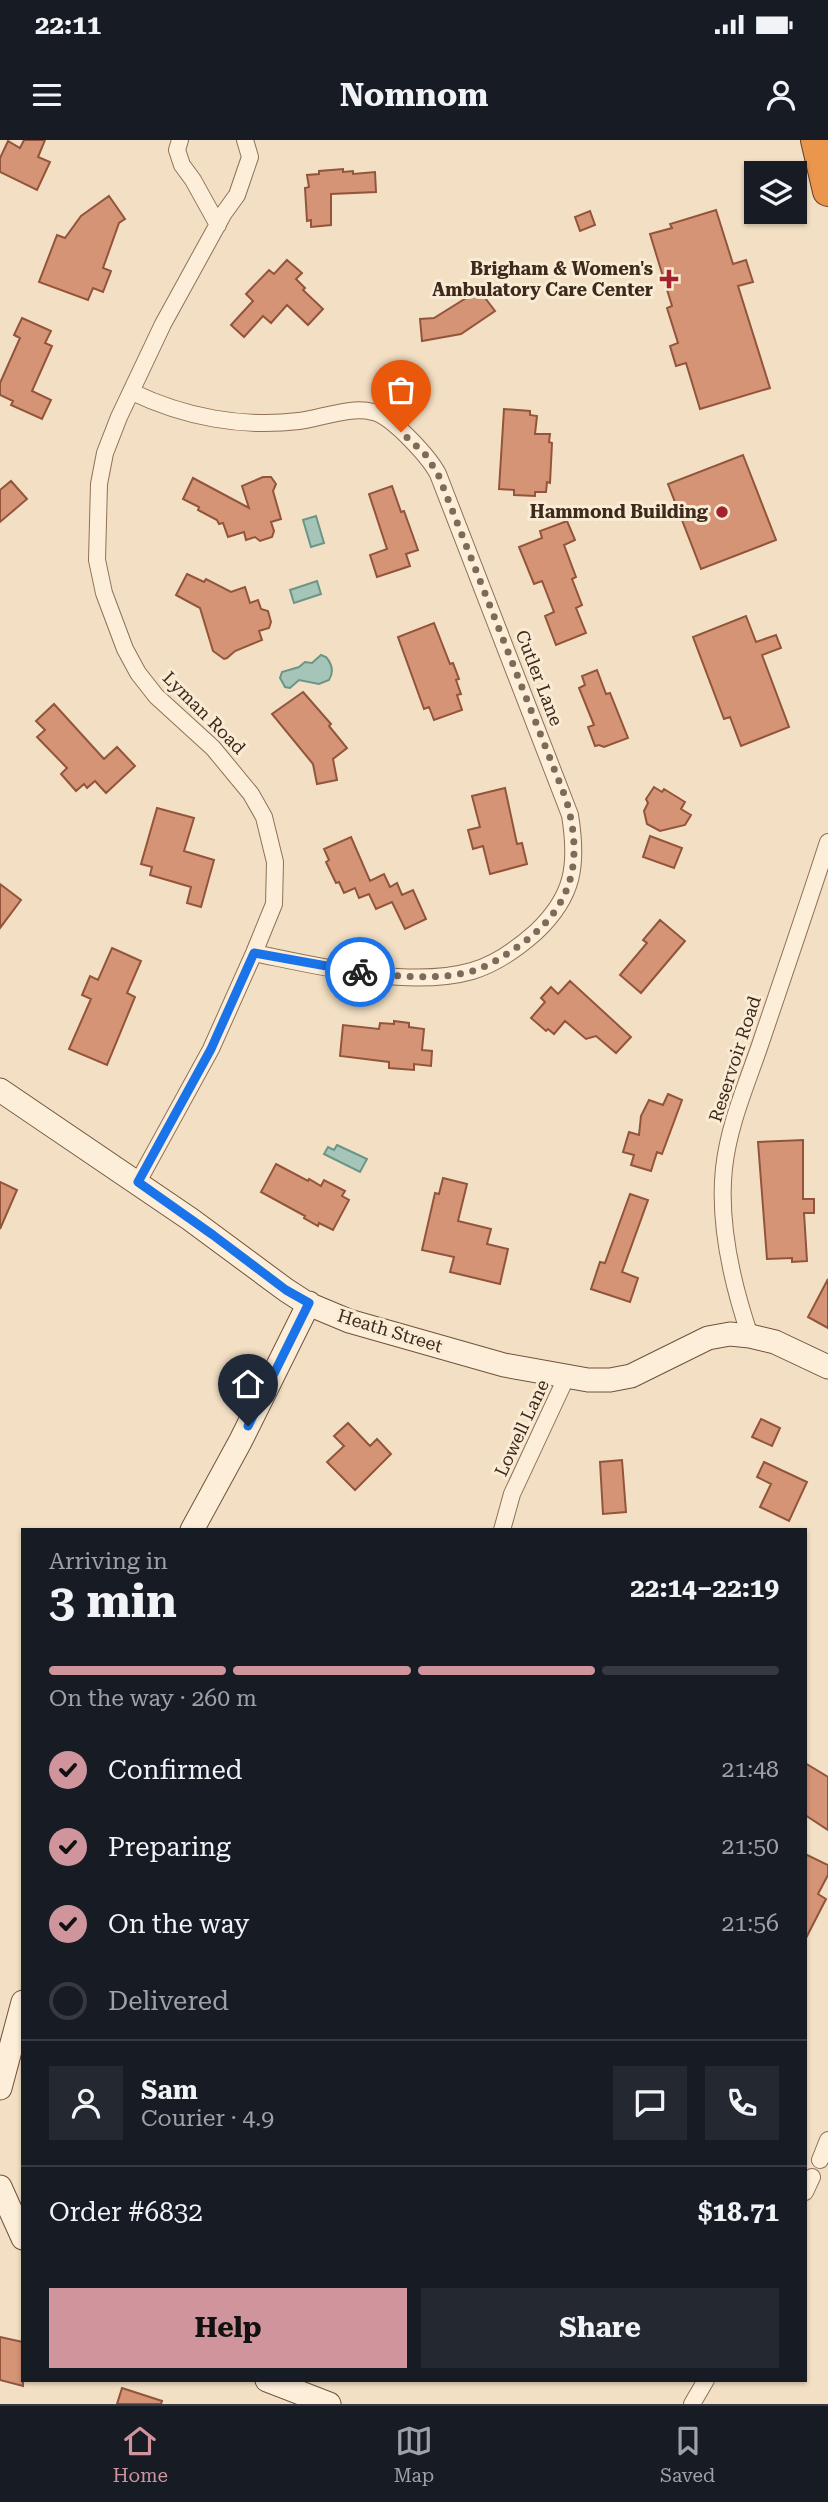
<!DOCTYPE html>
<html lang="en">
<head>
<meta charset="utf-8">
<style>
	:root { --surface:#171b24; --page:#242831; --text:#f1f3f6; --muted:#9ea1a6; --line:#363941; --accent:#cf949c }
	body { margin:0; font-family:"Roboto Serif",serif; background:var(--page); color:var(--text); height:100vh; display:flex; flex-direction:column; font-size:26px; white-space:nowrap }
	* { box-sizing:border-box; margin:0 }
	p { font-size:23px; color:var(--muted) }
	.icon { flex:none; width:38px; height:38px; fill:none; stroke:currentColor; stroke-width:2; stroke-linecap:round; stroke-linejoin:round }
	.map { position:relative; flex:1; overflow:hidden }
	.drawer { position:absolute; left:21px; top:1388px; width:786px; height:854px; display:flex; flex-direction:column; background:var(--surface); border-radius:0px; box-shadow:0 2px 5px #0004 }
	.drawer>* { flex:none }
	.controls { position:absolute; left:744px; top:21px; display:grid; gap:14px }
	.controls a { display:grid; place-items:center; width:63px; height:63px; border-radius:0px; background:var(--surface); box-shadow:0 2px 5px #0004; font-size:35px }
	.pin { position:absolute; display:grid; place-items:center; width:60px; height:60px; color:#fff; margin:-72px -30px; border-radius:50% 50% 50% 0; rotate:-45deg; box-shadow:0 0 7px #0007 }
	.pin .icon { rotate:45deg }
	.courier { position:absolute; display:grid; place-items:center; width:70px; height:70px; margin:-35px; border:5px solid #1a73e8; border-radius:50%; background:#fff; color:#222; box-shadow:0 2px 9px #0007 }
	.headline em { font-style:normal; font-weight:700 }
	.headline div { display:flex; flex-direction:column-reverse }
	.headline { display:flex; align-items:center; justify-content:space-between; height:119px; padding:0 28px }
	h1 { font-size:46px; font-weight:700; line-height:52px }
	.bar { display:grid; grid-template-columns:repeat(4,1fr); gap:10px 7px; align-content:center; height:84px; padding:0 28px }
	.bar i { height:9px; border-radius:5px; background:var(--line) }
	.bar .selected { background:var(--accent) }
	.bar p { grid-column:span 4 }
	.line { display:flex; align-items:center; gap:18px; padding:0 28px; border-top:2px solid var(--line) }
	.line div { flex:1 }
	.round { display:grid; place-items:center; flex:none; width:74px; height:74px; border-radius:0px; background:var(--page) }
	ol { padding:0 28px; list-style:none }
	li { display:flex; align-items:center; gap:21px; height:77px }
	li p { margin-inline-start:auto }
	li .icon { padding:7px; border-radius:50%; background:var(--accent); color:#111; stroke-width:4 }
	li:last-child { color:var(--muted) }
	li i { width:38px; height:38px; border:4px solid var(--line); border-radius:50% }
	.button { display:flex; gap:14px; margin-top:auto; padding:14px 28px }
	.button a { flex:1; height:80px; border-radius:0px; background:var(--accent); color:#111; font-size:28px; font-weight:700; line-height:80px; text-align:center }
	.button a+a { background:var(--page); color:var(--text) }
	.status { display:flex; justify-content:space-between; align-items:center; height:49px; padding:0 35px; background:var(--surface); direction:ltr }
	.status svg { height:19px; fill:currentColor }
	header { display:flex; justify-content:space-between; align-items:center; height:91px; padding:0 28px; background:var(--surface); font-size:32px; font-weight:700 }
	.menu { display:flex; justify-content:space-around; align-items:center; height:98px; border-top:2px solid var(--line); background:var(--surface); font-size:19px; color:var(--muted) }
	.menu a { display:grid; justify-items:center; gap:4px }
	.menu .selected { color:var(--accent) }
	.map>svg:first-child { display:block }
	.water { fill:#a6c5b9; stroke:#6b9587; stroke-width:2 }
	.building { fill:#d59476; stroke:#92553b; stroke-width:2 }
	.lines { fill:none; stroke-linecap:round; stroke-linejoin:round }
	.street-casing { stroke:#907058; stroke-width:18 }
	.secondary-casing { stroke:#72513b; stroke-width:25 }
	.highway-casing { stroke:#5d3e2c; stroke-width:32 }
	.street { stroke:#fceed8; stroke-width:16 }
	.secondary { stroke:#fceed8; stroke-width:23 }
	.highway { stroke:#ea964c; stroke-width:30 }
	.done { stroke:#7d6a57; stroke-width:7; stroke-dasharray:0 12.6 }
	.route { stroke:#1a73e8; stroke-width:9 }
	.poi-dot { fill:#a5212e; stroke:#f9ebd4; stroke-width:2.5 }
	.labels { text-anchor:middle; stroke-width:6; stroke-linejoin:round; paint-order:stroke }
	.poi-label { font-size:18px; font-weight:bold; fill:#3e2a1d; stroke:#f9ebd4; text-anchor:end }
	.street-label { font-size:18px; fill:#3e2a1d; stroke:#f9ebd4 }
</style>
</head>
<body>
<div class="status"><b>22:11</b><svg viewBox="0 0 49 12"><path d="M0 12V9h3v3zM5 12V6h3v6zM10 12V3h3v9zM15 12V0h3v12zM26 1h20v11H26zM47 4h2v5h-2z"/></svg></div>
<header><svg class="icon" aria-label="menu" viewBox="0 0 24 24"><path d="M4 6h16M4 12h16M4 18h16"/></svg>Nomnom<svg class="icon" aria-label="person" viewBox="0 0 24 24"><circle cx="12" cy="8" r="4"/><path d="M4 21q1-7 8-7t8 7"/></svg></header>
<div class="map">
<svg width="828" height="2264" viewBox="0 0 828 2264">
	<rect width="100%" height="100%" fill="#f3e0c4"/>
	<!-- water -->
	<path class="water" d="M316,376L324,403L311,407L303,380Z
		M317,441L321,454L294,463L290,450Z
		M321,515L326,517C332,524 334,532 329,540L319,544L299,540L290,548L285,547L280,538L282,532L299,527L305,522L312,523Z
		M337,1005L367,1019L360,1032L324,1014L328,1007L334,1010Z"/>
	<!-- building -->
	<path class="building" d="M24,0H45L38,17L50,22L37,50L0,32V18L8,1L20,8Z
		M343,29V32L353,31V34L375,32L376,52L331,54V85L311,87V80L307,81L305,48L309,47L307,35L319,34V31Z
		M109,56L125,79L119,83L103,128L111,131L103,152L93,148L88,160L39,142L57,95L65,98L81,76Z
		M716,70L733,124L746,120L753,142L738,146L770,248L700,269L686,223L676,226L670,206L678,203L667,168L672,166L650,94L672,88L670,84Z
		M590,71L595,85L580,91L575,77Z
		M287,120L302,133L296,139L305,148L303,150L323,169L308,185L287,165L271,183L263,176L244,197L231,185L253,161L246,154L269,130L274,134Z
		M479,150L495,171L461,194L422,201L420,179L434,178Z
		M22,178L51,191L45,203L52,206L32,251L51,260L42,279L11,265L13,261L0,255V243L20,198L14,195Z
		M504,269L530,271V275L537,276L535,294H550L549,302L552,303L550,343L547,342L546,352H535V356L514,355V350L499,349Z
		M743,315L776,400L701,429L668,344Z
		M263,337H271L276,344L273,351L281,379L271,382L274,391L272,397L260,401L255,397L246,400L244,392L228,397L223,383L219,384L217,380L198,370L199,367L183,359L193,338L249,368L242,346Z
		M11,341L27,359L0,382V350Z
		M392,346L401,372L404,371L418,410L406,414L410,426L377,437L370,415L387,409L369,354Z
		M567,381L575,400L564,405L576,437L572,439L582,465L576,468L586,493L556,505L545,476L554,472L542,441L534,444L519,407L542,398L540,391Z
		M187,434L204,442L206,439L231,452L245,447L250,463L258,460L261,469L268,471L271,482L269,488L259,491L262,500L235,511L227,518L224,519L213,511L200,468L176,455Z
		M746,476L756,502L776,495L781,508L762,515L789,587L741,606L730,577L724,579L693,497Z
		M434,483L450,524L453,523L459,539L456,540L461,554L457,555L462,570L434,580L429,567L424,569L398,497Z
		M597,530L606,554L610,553L628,598L604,607L599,605L595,606L588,587L594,585L579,548L585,545L582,536Z
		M303,552L331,584L329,586L347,608L333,619L337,640L317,644L313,624L272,574Z
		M54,564L104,619L117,607L135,626L106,653L95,641L87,648L84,644L76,651L61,634L67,628L37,597L45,590L36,581Z
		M654,647L662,652L664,649L685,662L681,669L691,675L685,685L660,691L647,684L644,671L648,663L646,659Z
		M505,648L517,704L522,703L527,724L490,734L483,706L473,709L468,690L480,687L472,656Z
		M157,668L194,678L184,711L214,720L201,767L187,763L191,747L150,735L152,727L141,724Z
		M650,696L682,708L674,728L643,717Z
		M351,697L370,741L384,734L390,747L397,743L402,755L413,750L426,779L405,789L392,762L376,769L369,754L359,758L355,748L344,753L339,742L336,743L326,722L329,720L324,709Z
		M0,744L21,760L0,788Z
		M660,780L685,801L641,853L620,835L647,803L643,800Z
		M112,808L141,821L127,853L135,857L107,925L69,909L91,859L82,855L90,836L98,840Z
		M570,841L631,897L616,913L596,896L586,899L565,881L554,894L548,889L546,891L531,878L545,862L541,858L551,847L558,854Z
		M394,881L409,883V887L424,889L422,910L432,911L431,926L414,924V930L389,928V922L340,916L343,885L379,889L380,883L394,884Z
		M668,954L682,960L662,1014L657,1012L651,1031L631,1025L634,1015L623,1012L629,992L639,995L641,976L649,960L663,965Z
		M803,1000V1059H814V1073H804L807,1121L792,1122V1118L767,1119L758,1002Z
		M276,1024L308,1041L309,1039L321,1046L324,1040L345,1051L342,1056L349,1060L333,1090L319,1083L318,1086L304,1078L305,1076L261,1052Z
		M443,1038L467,1044L458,1081L491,1089L487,1104L508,1109L500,1144L450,1132L454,1117L422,1110L435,1053L439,1054Z
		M0,1042L17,1050L0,1089Z
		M630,1054L648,1060L622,1132L638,1138L630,1162L591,1149L600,1122L605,1123Z
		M828,1139V1188L808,1177Z
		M761,1279L780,1288L772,1306L752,1297Z
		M348,1283L370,1306L377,1299L391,1314L355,1350L327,1322L344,1306L334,1296Z
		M622,1320L626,1372L603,1374L600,1322Z
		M764,1322L807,1342L789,1381L760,1367L771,1344L757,1337Z
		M805,1623L828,1637V1690L805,1675Z
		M805,1714L828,1725V1735L818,1754L826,1759L805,1800Z
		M0,2197L23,2202V2246L0,2240Z
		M122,2248L162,2261L161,2264H117Z"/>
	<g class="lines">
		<defs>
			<path id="street" d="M180,0L177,10L182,25L193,40L218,85
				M132,252C184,277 242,288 299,281C322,278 351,266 373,272C392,276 429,317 438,334L570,675C578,725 574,756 536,792C518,808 496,824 472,831C409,849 318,826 254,813
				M138,1042L211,909L254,813L274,764L275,722L264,677L251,654L213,608L156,556L138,533L125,509L104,453L97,420L99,344L105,313L119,277L163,184L224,73L237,55L250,17L245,0
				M750,1196C732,1143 718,1084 724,1028C729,984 746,946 760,905C783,837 806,770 828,702
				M502,1390L512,1354L566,1238
				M820,2020L828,2000
				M805,2052L812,2037
				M692,2264L706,2240"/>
			<path id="secondary" d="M0,950L190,1079L286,1150L306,1163L349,1181L504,1225L588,1240H610L631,1236L708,1198L730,1194L750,1196L775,1202L828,1227
				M192,1390L240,1302L309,1163
				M0,1948L23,1862
				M0,2047L23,2098
				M267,2240L329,2264"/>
			<path id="highway" d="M816,0L828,51"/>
		</defs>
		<!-- street casing -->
		<use href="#street" class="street-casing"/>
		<!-- secondary casing -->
		<use href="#secondary" class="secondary-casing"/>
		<!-- highway casing -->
		<use href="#highway" class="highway-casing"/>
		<!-- street -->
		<use href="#street" class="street"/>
		<!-- secondary -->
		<use href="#secondary" class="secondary"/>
		<!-- highway -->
		<use href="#highway" class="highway"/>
	</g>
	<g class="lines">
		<!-- done -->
		<path class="done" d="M360,832C396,836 437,841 473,831C490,825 505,816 520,805C573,767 584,721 566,659L438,334L425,314L401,292"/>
		<!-- route -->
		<path class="route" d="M248,1286L309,1163L286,1150L213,1095L138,1042L211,909L254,813L360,832"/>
	</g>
	<!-- markers -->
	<g class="poi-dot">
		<path d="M665.5 128.5h7v7h7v7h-7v7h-7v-7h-7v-7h7z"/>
		<circle cx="722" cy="372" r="7"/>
	</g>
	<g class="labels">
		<!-- poi labels -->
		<g class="poi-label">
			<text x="653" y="135">Brigham &amp; Women's<tspan x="653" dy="21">Ambulatory Care Center</tspan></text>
			<text x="708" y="378">Hammond Building</text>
		</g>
		<!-- street labels -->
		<g class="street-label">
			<text transform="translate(539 538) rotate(69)" y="6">Cutler Lane</text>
			<text transform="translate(204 573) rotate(45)" y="6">Lyman Road</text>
			<text transform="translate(735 919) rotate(-72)" y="6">Reservoir Road</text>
			<text transform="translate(390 1191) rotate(17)" y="6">Heath Street</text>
			<text transform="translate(522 1288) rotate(-65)" y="6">Lowell Lane</text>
		</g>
	</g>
</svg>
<div class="controls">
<a><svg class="icon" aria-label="layers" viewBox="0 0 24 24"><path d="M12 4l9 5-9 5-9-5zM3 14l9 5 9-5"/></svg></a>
</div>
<div class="pin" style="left:401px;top:292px;background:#ea580c"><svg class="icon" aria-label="bag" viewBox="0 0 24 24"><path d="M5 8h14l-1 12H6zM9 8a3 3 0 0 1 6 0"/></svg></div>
<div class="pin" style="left:248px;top:1286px;background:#1f2937"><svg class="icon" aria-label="home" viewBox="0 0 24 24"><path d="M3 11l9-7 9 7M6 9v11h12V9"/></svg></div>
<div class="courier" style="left:360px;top:832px"><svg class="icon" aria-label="bike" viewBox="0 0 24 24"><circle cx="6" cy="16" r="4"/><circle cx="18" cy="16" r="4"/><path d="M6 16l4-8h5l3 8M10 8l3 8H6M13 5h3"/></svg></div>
<section class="drawer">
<div class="headline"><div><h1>3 min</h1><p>Arriving in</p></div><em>22:14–22:19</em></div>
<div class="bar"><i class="selected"></i><i class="selected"></i><i class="selected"></i><i></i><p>On the way · 260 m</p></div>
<ol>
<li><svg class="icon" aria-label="check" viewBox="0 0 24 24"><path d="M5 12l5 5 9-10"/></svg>Confirmed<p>21:48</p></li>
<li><svg class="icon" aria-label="check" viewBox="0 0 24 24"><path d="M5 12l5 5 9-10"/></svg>Preparing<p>21:50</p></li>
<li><svg class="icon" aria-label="check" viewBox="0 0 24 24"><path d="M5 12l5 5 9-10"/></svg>On the way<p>21:56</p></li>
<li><i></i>Delivered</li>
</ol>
<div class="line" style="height:126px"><a class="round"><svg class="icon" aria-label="person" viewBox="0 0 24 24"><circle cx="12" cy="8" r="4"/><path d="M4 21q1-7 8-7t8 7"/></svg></a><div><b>Sam</b><p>Courier · 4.9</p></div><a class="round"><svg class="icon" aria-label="chat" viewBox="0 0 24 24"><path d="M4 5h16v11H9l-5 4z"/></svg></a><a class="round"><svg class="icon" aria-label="phone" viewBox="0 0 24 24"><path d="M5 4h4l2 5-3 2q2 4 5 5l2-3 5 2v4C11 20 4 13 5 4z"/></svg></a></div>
<div class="line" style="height:91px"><div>Order #6832</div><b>$18.71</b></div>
<div class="button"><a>Help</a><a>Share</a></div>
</section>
</div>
<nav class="menu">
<a class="selected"><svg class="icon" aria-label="home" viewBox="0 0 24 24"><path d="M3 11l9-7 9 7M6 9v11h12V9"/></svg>Home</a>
<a><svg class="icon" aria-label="map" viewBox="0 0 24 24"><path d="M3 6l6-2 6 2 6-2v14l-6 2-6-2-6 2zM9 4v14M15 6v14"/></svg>Map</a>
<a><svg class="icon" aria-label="saved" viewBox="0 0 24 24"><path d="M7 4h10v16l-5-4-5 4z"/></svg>Saved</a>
</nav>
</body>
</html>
